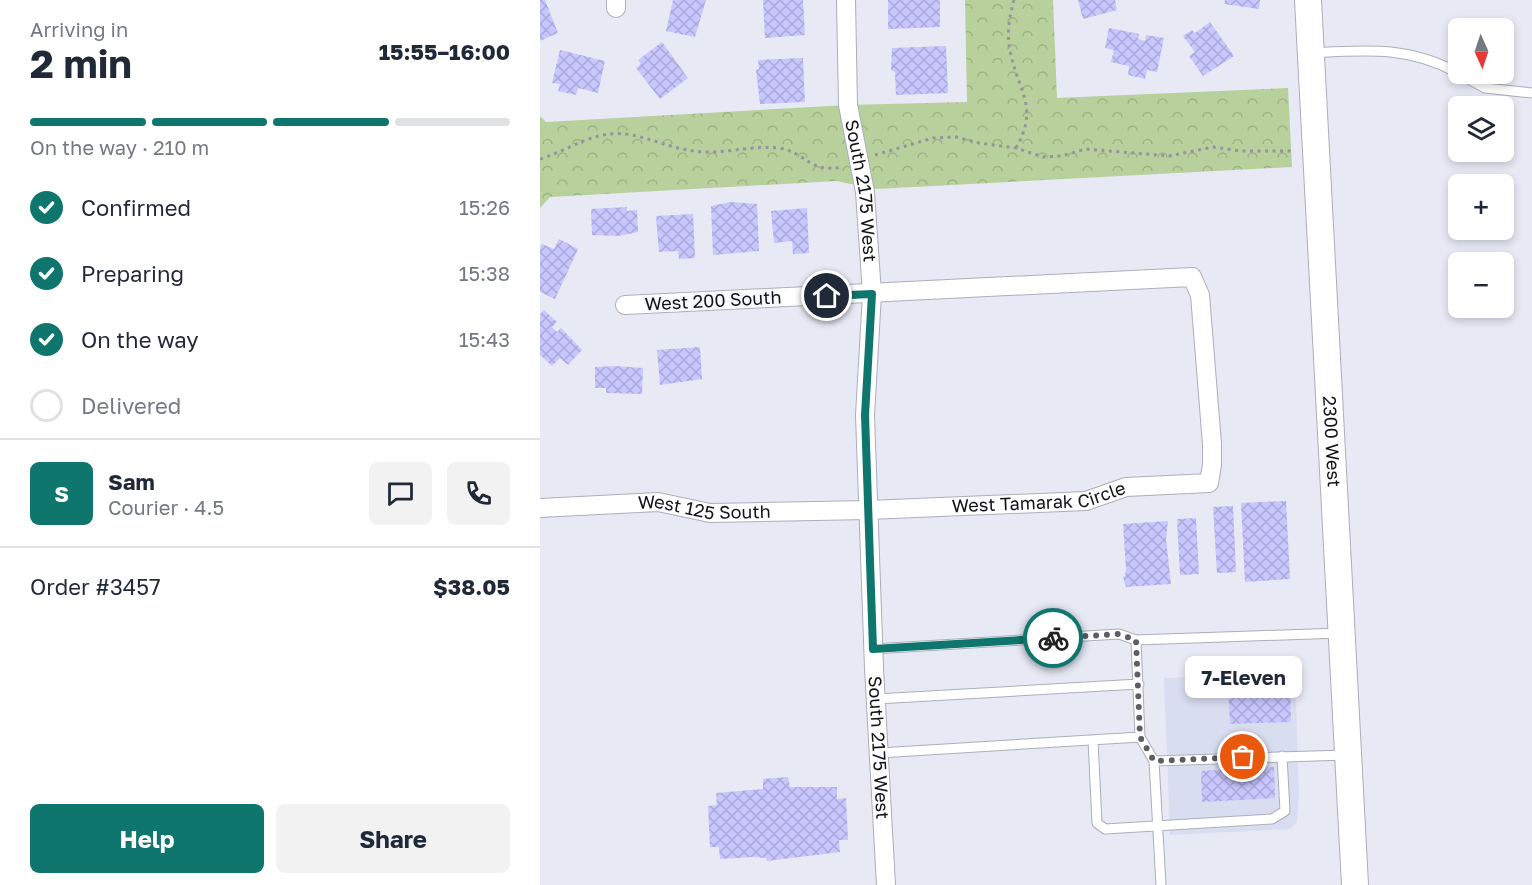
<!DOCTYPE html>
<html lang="en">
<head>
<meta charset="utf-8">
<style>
	:root { --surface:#fff; --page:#f2f2f3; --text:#1f2937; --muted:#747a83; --line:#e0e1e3; --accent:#0f766e }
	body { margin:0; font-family:"Golos Text",sans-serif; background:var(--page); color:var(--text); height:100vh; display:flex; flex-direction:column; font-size:22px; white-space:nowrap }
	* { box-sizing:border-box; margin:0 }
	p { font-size:20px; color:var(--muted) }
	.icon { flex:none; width:33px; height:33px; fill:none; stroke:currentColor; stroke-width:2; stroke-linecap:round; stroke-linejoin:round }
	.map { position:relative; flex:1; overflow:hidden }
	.panel { display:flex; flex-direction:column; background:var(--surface); width:540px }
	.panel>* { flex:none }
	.needle { width:39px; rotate:177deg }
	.tools { position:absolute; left:908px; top:18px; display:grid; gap:12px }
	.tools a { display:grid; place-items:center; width:66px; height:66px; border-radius:9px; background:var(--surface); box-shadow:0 3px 9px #0003; font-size:30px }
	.pin { position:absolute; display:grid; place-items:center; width:51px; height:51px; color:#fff; margin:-26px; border:3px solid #fff; border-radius:50%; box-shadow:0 2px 6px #0007 }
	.courier { position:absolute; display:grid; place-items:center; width:60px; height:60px; margin:-30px; border:4px solid #0f766e; border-radius:50%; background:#fff; color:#222; box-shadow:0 2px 8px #0007 }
	.bubble { position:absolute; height:42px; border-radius:9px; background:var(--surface); box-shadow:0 3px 9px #0003; font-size:20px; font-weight:700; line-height:42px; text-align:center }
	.overview em { font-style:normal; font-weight:700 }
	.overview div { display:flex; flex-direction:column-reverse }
	.overview { display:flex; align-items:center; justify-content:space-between; height:102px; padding:0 30px }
	h1 { font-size:39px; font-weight:700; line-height:45px }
	.bar { display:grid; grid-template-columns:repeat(4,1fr); gap:9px 6px; align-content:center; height:72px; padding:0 30px }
	.bar i { height:8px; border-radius:4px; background:var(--line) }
	.bar .on { background:var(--accent) }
	.bar p { grid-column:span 4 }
	.line { display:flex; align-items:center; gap:15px; padding:0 30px; border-top:2px solid var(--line) }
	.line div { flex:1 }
	.round { display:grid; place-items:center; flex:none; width:63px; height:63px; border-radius:9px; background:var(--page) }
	ol { padding:0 30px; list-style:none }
	li { display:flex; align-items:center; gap:18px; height:66px }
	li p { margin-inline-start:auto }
	li .icon { padding:6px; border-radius:50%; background:var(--accent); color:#fff; stroke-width:4 }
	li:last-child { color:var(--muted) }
	li i { width:33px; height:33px; border:3px solid var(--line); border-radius:50% }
	.cta { display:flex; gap:12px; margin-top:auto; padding:12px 30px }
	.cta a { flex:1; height:69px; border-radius:9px; background:var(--accent); color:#fff; font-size:24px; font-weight:700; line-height:69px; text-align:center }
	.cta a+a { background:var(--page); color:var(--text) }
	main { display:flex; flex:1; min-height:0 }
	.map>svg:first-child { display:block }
	.built { fill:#d9ddf0 }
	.park { fill:url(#park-crowns) }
	.building { fill:url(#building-cross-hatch) }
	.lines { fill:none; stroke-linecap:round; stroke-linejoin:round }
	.lane-casing { stroke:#acaeba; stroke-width:11 }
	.street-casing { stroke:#acaeba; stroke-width:20 }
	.secondary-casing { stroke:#acaeba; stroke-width:28 }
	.path { stroke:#94959e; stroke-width:3; stroke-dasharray:3 4.5; stroke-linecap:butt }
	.lane { stroke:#fff; stroke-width:9 }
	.street { stroke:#fff; stroke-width:18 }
	.secondary { stroke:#fff; stroke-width:26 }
	.done { stroke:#5d5e65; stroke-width:6; stroke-dasharray:0 10.8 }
	.route { stroke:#0f766e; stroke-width:8 }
	.labels { text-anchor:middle; stroke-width:4.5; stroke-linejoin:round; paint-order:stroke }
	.street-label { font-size:18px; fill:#121317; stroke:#f5f7fe }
</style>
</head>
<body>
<main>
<section class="panel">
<div class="overview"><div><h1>2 min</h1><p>Arriving in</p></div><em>15:55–16:00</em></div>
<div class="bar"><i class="on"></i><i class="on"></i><i class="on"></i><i></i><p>On the way · 210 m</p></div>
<ol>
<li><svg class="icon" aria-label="check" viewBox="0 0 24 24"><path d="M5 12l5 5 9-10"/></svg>Confirmed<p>15:26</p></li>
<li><svg class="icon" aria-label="check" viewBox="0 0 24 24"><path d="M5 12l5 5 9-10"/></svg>Preparing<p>15:38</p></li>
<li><svg class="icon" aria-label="check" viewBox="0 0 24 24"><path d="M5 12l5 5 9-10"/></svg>On the way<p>15:43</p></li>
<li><i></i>Delivered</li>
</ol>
<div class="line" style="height:108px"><b class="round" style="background:var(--accent);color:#fff">S</b><div><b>Sam</b><p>Courier · 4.5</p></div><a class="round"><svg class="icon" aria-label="chat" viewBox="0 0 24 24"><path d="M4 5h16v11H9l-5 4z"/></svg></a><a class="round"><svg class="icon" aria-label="phone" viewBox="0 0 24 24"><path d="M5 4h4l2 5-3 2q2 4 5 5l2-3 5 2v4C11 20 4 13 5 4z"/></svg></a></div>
<div class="line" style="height:78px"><div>Order #3457</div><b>$38.05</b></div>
<div class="cta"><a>Help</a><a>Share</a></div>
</section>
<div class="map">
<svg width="992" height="885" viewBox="0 0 992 885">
	<defs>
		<pattern id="park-crowns" width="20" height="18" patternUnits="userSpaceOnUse" patternTransform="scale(1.5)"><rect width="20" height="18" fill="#b8d09b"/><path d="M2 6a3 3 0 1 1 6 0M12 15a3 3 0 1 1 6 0" fill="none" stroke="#9db285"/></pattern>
		<pattern id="building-cross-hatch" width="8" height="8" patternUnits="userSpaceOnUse" patternTransform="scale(1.5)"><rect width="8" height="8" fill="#c7c6fe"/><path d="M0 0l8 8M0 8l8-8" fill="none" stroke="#aaa9d9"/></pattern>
	</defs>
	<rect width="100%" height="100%" fill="#e7e9f5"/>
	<!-- built -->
	<path class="built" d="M755,672L759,794L757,822L750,829L630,835L624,678Z"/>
	<!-- park -->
	<path class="park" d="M425,0H513L517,98L748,88L752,167L336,189L296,181L10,197L0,208V116L6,122L308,105L427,102Z"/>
	<!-- building -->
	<path class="building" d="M0,0H5L18,33L0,41Z
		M133,0H166L155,37L126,31Z
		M223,0H263L265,35L225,38Z
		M348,0H400V27L348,29Z
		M538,0H575L577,10L543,19Z
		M685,0H720L719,9L684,4Z
		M670,22L694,56L663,76L649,56L655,52L643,36L652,30L655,33Z
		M569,28L599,34L598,39L605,41L606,35L624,38L617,72L607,70L605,79L588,75L589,66L571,62L574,50L565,48Z
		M122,42L148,78L120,99L96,68L101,64L98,60Z
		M406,46L408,93L356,95L355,72L351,70L352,48Z
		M20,50L65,61L58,93L38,88L36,95L18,91L20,84L12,83Z
		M263,58L265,102L220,104L216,70L219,69L218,60Z
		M191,202L217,204L219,251L173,255L171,206Z
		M87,207V211L97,210L98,232L79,236L52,235L51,209Z
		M267,208L269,253L253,254L252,241L234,243L231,211Z
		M153,214L155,258L139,259L138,251L119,252L116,216Z
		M19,239L38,249L15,299L0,292V248L2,244L14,249Z
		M4,310L17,322L12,327L17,332L21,328L42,350L28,365L20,358L12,366L0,355V314Z
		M160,347L162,379L120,385L117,350Z
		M75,366L103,368L102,394L66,393V388H55V367Z
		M746,501L750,579L705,582L701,503Z
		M693,506L696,572L677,573L673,507Z
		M656,518L659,574L640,575L637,519Z
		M628,521L626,539L631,584L586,587L583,577L585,576L586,569L583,524Z
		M750,683L751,722L690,724L688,686Z
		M734,767L735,798L662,802L661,771Z
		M248,777L250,787H297V799L306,798L308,840H299L300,852L227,861L226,858L214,857L180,859L179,847H170L168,806L177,805L176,793L223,789V779Z"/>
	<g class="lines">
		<defs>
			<path id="lane" d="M772,53C826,50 869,46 918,73
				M919,74L945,88L992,93
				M596,640L600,737L614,761
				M333,649L579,634L596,640L800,633
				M336,699L599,684
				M553,740L557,823L565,829L732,819L745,811L742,756
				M339,753L600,737
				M621,885L614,761L806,755"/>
			<g id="street">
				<path d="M76,0V8"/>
				<path id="s1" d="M306,0L308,105L325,192L332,294L325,415L334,668L346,885"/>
				<path id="s2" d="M0,508L118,502L170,513L328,510L546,501L586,487L669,483L672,465V444L660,295L652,277L85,305"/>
			</g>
			<g id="secondary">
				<path id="s3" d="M768,0L815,885"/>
			</g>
		</defs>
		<!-- lane casing -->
		<use href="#lane" class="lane-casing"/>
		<!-- street casing -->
		<use href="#street" class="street-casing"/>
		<!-- secondary casing -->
		<use href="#secondary" class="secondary-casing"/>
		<!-- path -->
		<path class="path" d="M474,0C469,18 466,36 471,55C479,92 499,108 476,148
			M335,155L393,138L416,137L439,143L476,148L503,157L521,156L546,149L629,156L673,147L701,151H751
			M0,159C32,149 56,128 92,135C113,139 133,149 155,151C182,155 210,145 238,148C265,151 269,174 302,167"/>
		<!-- lane -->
		<use href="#lane" class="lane"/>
		<!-- street -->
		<use href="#street" class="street"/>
		<!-- secondary -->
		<use href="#secondary" class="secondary"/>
	</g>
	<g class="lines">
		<!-- done -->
		<path class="done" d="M513,638L579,634L596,640L600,737L614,761L703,757"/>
		<!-- route -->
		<path class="route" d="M287,296L332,294L325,415L333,649L513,638"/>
	</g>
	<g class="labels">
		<!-- street labels -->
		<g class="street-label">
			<text dy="6" stroke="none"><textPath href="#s1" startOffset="192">South 2175 West</textPath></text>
			<text transform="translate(173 301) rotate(-3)" y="6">West 200 South</text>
			<text dy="6" stroke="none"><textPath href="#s3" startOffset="442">2300 West</textPath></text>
			<text dy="6" stroke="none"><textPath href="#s2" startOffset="501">West Tamarak Circle</textPath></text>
			<text dy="6" stroke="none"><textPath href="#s2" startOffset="165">West 125 South</textPath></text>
			<text dy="6" stroke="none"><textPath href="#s1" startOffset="750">South 2175 West</textPath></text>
		</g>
	</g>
</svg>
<div class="tools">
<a><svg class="needle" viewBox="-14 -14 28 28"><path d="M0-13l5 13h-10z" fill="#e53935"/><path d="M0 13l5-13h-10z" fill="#747a83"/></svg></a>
<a><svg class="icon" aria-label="layers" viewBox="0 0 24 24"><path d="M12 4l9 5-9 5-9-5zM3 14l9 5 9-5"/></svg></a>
<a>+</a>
<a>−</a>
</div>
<div class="pin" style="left:703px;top:757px;background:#ea580c"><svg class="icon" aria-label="bag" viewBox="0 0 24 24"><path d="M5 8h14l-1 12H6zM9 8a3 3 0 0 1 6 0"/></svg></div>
<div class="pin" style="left:287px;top:296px;background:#1f2937"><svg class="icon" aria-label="home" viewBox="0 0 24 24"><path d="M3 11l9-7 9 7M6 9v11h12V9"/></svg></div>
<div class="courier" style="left:513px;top:638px"><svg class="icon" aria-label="bike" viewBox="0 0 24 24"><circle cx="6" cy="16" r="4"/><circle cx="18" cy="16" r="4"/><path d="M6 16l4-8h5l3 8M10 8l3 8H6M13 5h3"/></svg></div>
<div class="bubble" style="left:645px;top:656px;width:117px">7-Eleven</div>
</div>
</main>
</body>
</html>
